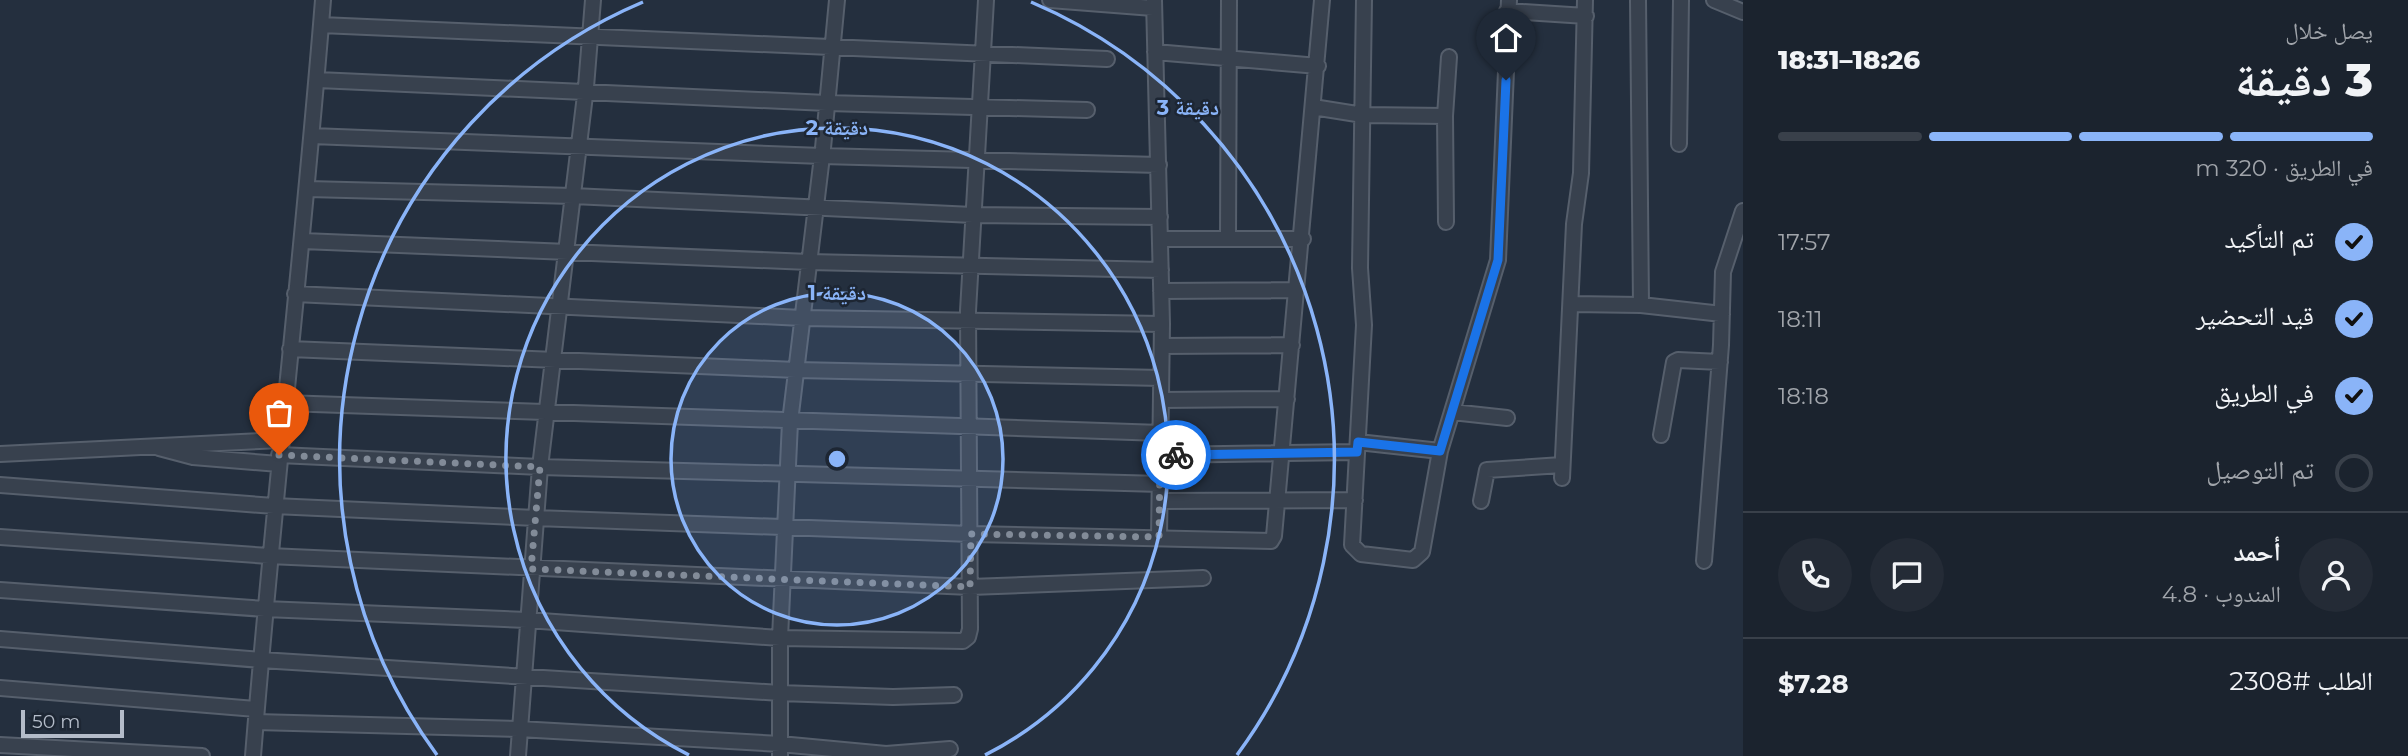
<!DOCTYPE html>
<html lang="ar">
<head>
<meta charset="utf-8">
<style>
	:root { --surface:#1b232e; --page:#242b36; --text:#f1f3f6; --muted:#a0a4aa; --line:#39404a; --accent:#8ab4f8 }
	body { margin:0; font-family:Montserrat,"Noto Naskh Arabic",sans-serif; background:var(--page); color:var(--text); direction:rtl; height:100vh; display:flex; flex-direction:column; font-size:26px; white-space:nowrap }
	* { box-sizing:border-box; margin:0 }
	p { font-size:23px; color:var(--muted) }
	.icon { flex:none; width:38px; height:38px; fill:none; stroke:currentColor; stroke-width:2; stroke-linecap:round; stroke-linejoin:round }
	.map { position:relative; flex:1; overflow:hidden; direction:ltr }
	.panel { display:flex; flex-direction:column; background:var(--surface); width:665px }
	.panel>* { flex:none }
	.scale { position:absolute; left:21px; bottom:18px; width:103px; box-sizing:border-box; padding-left:7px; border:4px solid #b4bcc9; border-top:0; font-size:19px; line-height:24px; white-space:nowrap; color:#b4bcc9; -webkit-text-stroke:5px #1d2633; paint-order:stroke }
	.pin { position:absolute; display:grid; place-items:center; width:60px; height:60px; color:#fff; margin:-72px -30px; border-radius:50% 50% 50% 0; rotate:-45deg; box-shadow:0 0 7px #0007 }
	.pin .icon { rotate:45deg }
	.courier { position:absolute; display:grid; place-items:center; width:70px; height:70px; margin:-35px; border:5px solid #1a73e8; border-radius:50%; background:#fff; color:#222; box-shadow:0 2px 9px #0007 }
	.overview em { font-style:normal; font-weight:800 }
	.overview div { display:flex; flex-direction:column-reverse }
	.overview { display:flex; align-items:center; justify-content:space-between; height:119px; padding:0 35px }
	h1 { font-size:46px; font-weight:800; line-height:52px }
	.bar { display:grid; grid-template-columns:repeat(4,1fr); gap:10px 7px; align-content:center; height:84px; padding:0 35px }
	.bar i { height:9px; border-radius:5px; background:var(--line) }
	.bar .selected { background:var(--accent) }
	.bar p { grid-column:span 4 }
	.line { display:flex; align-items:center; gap:18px; padding:0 35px; border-top:2px solid var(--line) }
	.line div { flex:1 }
	.round { display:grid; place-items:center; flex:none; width:74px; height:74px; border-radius:37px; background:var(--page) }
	ol { padding:0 35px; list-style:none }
	li { display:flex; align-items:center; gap:21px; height:77px }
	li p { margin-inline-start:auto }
	li .icon { padding:7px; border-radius:50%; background:var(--accent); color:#111; stroke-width:4 }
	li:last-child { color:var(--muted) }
	li i { width:38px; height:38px; border:4px solid var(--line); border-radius:50% }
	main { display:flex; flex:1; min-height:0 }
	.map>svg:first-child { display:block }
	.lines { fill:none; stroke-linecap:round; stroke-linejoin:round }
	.minor-casing { stroke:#565f6c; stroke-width:18 }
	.minor { stroke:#38414e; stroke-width:14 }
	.done { stroke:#828b98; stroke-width:7; stroke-dasharray:0 12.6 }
	.route { stroke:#1a73e8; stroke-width:9 }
	.ring { fill:none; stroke:#8ab4f8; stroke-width:3.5 }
	.centre { fill:#8ab4f8; stroke:#1d2633; stroke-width:3.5 }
	.ring-label { font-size:21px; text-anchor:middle; font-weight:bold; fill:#8ab4f8; stroke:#1d2633; stroke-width:5; stroke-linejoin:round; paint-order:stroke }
</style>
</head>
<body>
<main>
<section class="panel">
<div class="overview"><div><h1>3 دقيقة</h1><p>يصل خلال</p></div><em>18:26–18:31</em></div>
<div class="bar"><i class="selected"></i><i class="selected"></i><i class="selected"></i><i></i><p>في الطريق · 320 m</p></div>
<ol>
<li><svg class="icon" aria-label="check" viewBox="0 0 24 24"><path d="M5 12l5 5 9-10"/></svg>تم التأكيد<p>17:57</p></li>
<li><svg class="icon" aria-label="check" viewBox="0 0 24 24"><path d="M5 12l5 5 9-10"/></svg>قيد التحضير<p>18:11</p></li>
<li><svg class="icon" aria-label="check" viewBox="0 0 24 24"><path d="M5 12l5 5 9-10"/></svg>في الطريق<p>18:18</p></li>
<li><i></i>تم التوصيل</li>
</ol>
<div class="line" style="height:126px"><a class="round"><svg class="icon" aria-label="person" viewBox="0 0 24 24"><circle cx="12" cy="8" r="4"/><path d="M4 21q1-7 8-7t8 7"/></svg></a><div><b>أحمد</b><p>المندوب · 4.8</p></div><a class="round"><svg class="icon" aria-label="chat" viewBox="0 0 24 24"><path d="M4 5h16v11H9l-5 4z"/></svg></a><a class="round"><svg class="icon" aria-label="phone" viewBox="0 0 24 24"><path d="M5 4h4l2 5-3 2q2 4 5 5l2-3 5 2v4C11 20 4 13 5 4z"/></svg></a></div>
<div class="line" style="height:91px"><div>الطلب #2308</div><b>$7.28</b></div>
</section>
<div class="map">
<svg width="1743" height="756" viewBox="0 0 1743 756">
	<rect width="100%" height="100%" fill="#242f3e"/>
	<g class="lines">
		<defs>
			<path id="minor" d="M1050,0L1153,8
				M1154,0L1162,324L1159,537
				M1364,0L1360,268L1364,325L1352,545L1361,554L1413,560L1422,552L1440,451L1498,260L1509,0
				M1638,0L1641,305
				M1714,0L1743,12
				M1507,11L1586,16
				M321,25L1107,59
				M1155,52L1318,66
				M318,80L827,103L1087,110
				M1313,107L1363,115L1445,116
				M312,136L822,156L1159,165
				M1679,144L1681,0
				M308,189L573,196L973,215L1160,217
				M1446,222L1445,116L1449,57
				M1228,238L1229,0
				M1160,239H1303
				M303,241L809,262L1161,270
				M1161,291L1297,290
				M295,294L802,318L1162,324
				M1572,304L1641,305L1722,314
				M1162,346L1292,345
				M290,349L796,370L1161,378
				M1161,400L1287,399
				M284,403L1161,433
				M1452,412L1507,418
				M1661,435L1674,362L1678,360L1720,362
				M1358,442L1440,451
				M159,448L193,457L279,464
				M0,454L281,440
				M279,455L540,467L1161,484
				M1161,455L1357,452
				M1562,478L1574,224L1581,173L1585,0
				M0,485L274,506L536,518L971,534L1271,541L1274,536L1322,0
				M1160,501L1355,500
				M1481,501L1487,470L1562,465
				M0,537L269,556L970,587L1203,578
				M1704,561L1721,345L1723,272L1743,211
				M0,590L265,609L527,620L780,638L963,641L968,637L970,629L968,311L986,0
				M0,639L261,660L780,693L893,697L954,695
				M0,688L256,709
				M256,722L519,729L780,744L886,754L950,749
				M0,745L202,756
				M253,756C273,504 303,252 323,0
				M518,756L540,467L586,87L593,0
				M780,756V638L790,422L823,148L837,0"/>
		</defs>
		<!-- minor casing -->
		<use href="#minor" class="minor-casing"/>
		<!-- minor -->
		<use href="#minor" class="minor"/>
	</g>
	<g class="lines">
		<!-- done -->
		<path class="done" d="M279,455L540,467L531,569L970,587L971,534L1159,537L1160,455H1176"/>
		<!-- route -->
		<path class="route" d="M1176,455L1357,452L1358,442L1440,451L1498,260L1506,80"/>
	</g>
	<!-- distance rings -->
	<circle cx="837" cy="459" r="166" fill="#8ab4f8" fill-opacity=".12"/>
	<g class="ring">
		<circle cx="837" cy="459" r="166"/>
		<path d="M689 755A331 331 0 1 1 985 755"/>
		<path d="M437 755A497 497 0 0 1 643 2M1031 2A497 497 0 0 1 1237 755"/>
	</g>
	<circle cx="837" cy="459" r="10" class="centre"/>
	<g class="ring-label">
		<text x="1188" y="115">3 دقيقة</text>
		<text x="837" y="135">2 دقيقة</text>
		<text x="837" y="300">1 دقيقة</text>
	</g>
</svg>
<div class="scale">50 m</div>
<div class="pin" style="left:279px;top:455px;background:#ea580c"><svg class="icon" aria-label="bag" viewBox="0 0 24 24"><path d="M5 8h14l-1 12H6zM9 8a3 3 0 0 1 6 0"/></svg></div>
<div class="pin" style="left:1506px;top:80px;background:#1f2937"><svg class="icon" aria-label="home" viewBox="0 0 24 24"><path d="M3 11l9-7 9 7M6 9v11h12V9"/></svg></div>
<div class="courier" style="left:1176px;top:455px"><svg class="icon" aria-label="bike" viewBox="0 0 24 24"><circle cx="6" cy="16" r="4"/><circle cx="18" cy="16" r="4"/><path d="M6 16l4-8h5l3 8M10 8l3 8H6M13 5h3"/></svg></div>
</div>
</main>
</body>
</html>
